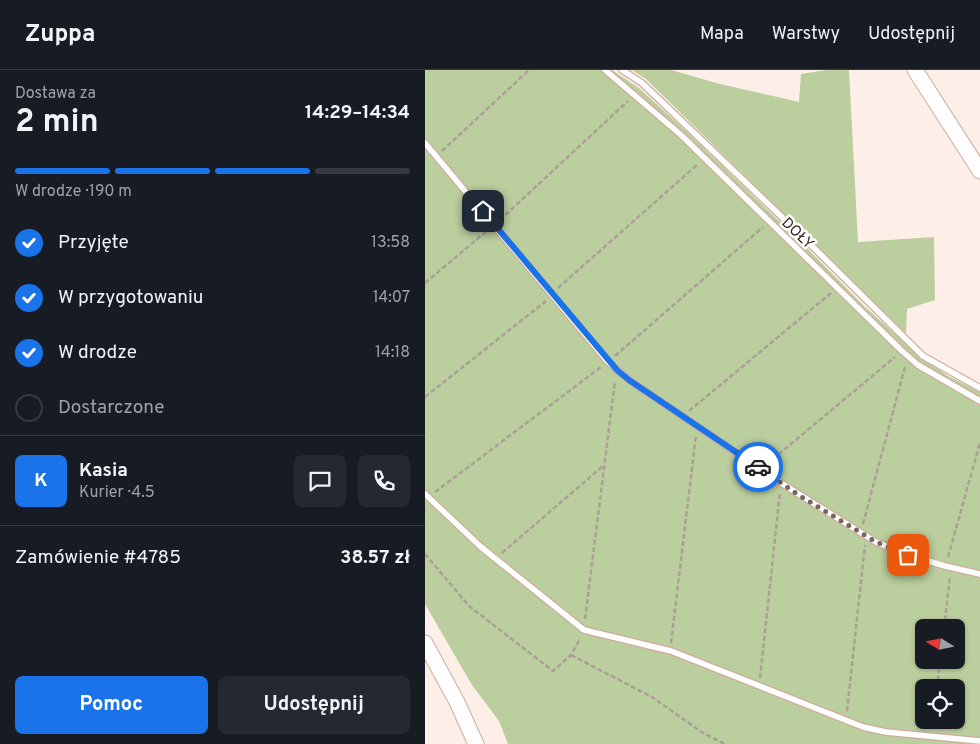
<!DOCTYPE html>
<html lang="pl">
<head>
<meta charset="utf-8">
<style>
	:root { --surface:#171b24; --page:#242831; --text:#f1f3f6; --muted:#9ea1a6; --line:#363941; --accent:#1a73e8 }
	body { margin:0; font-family:Overpass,sans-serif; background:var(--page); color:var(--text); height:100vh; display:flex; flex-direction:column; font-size:19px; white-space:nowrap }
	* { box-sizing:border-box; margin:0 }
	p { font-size:16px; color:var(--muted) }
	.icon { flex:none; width:28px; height:28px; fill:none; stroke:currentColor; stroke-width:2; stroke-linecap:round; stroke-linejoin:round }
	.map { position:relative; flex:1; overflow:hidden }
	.drawer { display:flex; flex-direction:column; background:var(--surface); width:425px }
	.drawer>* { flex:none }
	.needle { width:32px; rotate:280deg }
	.buttons { position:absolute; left:490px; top:549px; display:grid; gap:10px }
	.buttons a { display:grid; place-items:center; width:50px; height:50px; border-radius:8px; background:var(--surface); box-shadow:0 1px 4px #0004; font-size:25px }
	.pin { position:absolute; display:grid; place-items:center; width:42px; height:42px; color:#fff; margin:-21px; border-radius:10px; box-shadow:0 2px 8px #0006 }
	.courier { position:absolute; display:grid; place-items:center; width:50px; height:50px; margin:-25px; border:4px solid #1a73e8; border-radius:50%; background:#fff; color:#222; box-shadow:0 1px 6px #0007 }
	.summary em { font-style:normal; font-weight:700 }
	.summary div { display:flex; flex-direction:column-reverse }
	.summary { display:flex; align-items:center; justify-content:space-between; height:85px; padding:0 15px }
	h1 { font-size:32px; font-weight:700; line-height:38px }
	.bar { display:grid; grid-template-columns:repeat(4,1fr); gap:8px 5px; align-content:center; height:60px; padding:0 15px }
	.bar i { height:6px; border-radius:4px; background:var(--line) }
	.bar .current { background:var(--accent) }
	.bar p { grid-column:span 4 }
	.line { display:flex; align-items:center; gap:12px; padding:0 15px; border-top:1px solid var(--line) }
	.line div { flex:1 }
	.round { display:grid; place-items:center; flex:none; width:52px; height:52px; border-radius:8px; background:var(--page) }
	ol { padding:0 15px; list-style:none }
	li { display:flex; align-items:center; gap:15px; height:55px }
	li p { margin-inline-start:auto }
	li .icon { padding:5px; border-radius:50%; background:var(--accent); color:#fff; stroke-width:4 }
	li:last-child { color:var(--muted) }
	li i { width:28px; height:28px; border:2px solid var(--line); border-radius:50% }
	.cta { display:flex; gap:10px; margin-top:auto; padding:10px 15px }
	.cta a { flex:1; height:58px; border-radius:8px; background:var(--accent); color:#fff; font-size:20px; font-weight:700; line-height:58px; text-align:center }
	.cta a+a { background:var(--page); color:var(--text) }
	header { display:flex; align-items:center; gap:30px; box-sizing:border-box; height:70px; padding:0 25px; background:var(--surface); border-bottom:1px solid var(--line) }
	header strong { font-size:24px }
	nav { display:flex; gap:28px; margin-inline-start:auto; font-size:18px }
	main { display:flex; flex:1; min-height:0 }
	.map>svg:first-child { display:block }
	.green { fill:#bbce9e; fill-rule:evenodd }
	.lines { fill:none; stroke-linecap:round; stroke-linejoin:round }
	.service-casing { stroke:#cfac9b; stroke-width:8 }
	.tertiary-casing { stroke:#cfac9b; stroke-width:17 }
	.path { stroke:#ad9f98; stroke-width:2.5; stroke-dasharray:5 2.5; stroke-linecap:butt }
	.service { stroke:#fff; stroke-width:5.5 }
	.tertiary { stroke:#fff; stroke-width:15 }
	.done { stroke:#766761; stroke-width:5; stroke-dasharray:0 9 }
	.route { stroke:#1a73e8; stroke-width:6 }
	.labels { text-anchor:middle; stroke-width:5; stroke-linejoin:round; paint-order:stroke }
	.street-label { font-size:15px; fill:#2d1f19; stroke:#fff }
</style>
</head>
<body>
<header>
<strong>Zuppa</strong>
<nav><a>Mapa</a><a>Warstwy</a><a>Udostępnij</a></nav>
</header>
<main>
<section class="drawer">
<div class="summary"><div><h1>2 min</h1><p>Dostawa za</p></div><em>14:29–14:34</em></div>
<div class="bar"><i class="current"></i><i class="current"></i><i class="current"></i><i></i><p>W drodze · 190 m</p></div>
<ol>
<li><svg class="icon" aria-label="check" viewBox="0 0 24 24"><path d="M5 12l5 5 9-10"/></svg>Przyjęte<p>13:58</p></li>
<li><svg class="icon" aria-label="check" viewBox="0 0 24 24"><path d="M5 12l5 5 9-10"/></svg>W przygotowaniu<p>14:07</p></li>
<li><svg class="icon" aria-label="check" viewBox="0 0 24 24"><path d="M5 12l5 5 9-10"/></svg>W drodze<p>14:18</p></li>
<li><i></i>Dostarczone</li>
</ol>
<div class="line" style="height:90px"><b class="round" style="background:var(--accent);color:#fff">K</b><div><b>Kasia</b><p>Kurier · 4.5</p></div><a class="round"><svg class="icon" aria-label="chat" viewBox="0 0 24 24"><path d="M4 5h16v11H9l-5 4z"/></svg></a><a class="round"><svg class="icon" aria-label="phone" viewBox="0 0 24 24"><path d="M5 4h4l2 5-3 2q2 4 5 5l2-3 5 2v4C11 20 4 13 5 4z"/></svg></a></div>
<div class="line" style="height:65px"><div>Zamówienie #4785</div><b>38.57 zł</b></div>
<div class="cta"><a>Pomoc</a><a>Udostępnij</a></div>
</section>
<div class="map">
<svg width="555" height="674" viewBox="0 0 555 674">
	<rect width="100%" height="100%" fill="#fdeee7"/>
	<!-- green -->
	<path class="green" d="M0,0H187L214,18L261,61L379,175L439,236L497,288L523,306L555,322V674H83L74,651L47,615L0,534ZM499,558H531V590H499ZM499,618H531V650H499Z
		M207,0H246L295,14L374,32L376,4L402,0H424L433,172L509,167L510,230L482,239L481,264L221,9Z"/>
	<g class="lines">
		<defs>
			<path id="service" d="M180,0L256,65L477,281L493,295L555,331
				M197,0L217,13L383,172L498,286L555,318
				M0,73L183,292L204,310L356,413L451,472L483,485L520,496L555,504
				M0,424L56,477L159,560L246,581L438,657L461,662L555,671"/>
			<path id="tertiary" d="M490,0L555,101
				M0,573L32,632L51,674"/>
		</defs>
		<!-- service casing -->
		<use href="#service" class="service-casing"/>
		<!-- tertiary casing -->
		<use href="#tertiary" class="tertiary-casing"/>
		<!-- path -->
		<path class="path" d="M17,81L104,0
			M75,150L203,31
			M0,213L63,160
			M133,218L273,94
			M190,286L338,157
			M0,327L121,231
			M264,341L406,223
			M342,394L470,287
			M10,422L176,297
			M438,454L480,297
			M77,483L179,395
			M0,484L44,536L128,601L146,585L155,569
			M523,487L555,373
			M160,549L190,311
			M519,558L525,506
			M246,573L271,365
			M146,585L227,627L278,663L300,674
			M335,608L355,422
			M512,618L515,590
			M422,641L440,475
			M507,658L508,650"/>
		<!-- service -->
		<use href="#service" class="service"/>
		<!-- tertiary -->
		<use href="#tertiary" class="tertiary"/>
	</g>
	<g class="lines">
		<!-- done -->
		<path class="done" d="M333,397L372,424L451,472L483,485"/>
		<!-- route -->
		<path class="route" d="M58,141L192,300L204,310L333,397"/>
	</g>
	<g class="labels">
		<!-- street labels -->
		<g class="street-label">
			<text transform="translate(373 163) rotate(44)" y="5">DOŁY</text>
		</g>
	</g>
</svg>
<div class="buttons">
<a><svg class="needle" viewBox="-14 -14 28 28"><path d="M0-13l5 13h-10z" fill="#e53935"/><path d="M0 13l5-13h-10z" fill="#9ea1a6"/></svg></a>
<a><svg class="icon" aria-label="locate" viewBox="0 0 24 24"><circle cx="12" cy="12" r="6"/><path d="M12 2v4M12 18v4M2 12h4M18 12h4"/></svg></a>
</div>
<div class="pin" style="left:483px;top:485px;background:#ea580c"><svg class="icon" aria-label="bag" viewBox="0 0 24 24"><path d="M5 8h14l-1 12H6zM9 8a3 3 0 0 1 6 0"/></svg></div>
<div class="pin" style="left:58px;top:141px;background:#1f2937"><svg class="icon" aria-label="home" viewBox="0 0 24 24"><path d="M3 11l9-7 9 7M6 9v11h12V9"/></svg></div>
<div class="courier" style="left:333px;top:397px"><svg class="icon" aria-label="car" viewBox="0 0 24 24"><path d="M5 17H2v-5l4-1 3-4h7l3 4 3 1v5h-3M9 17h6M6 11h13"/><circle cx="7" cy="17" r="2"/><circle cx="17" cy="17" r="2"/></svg></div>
</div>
</main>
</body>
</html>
